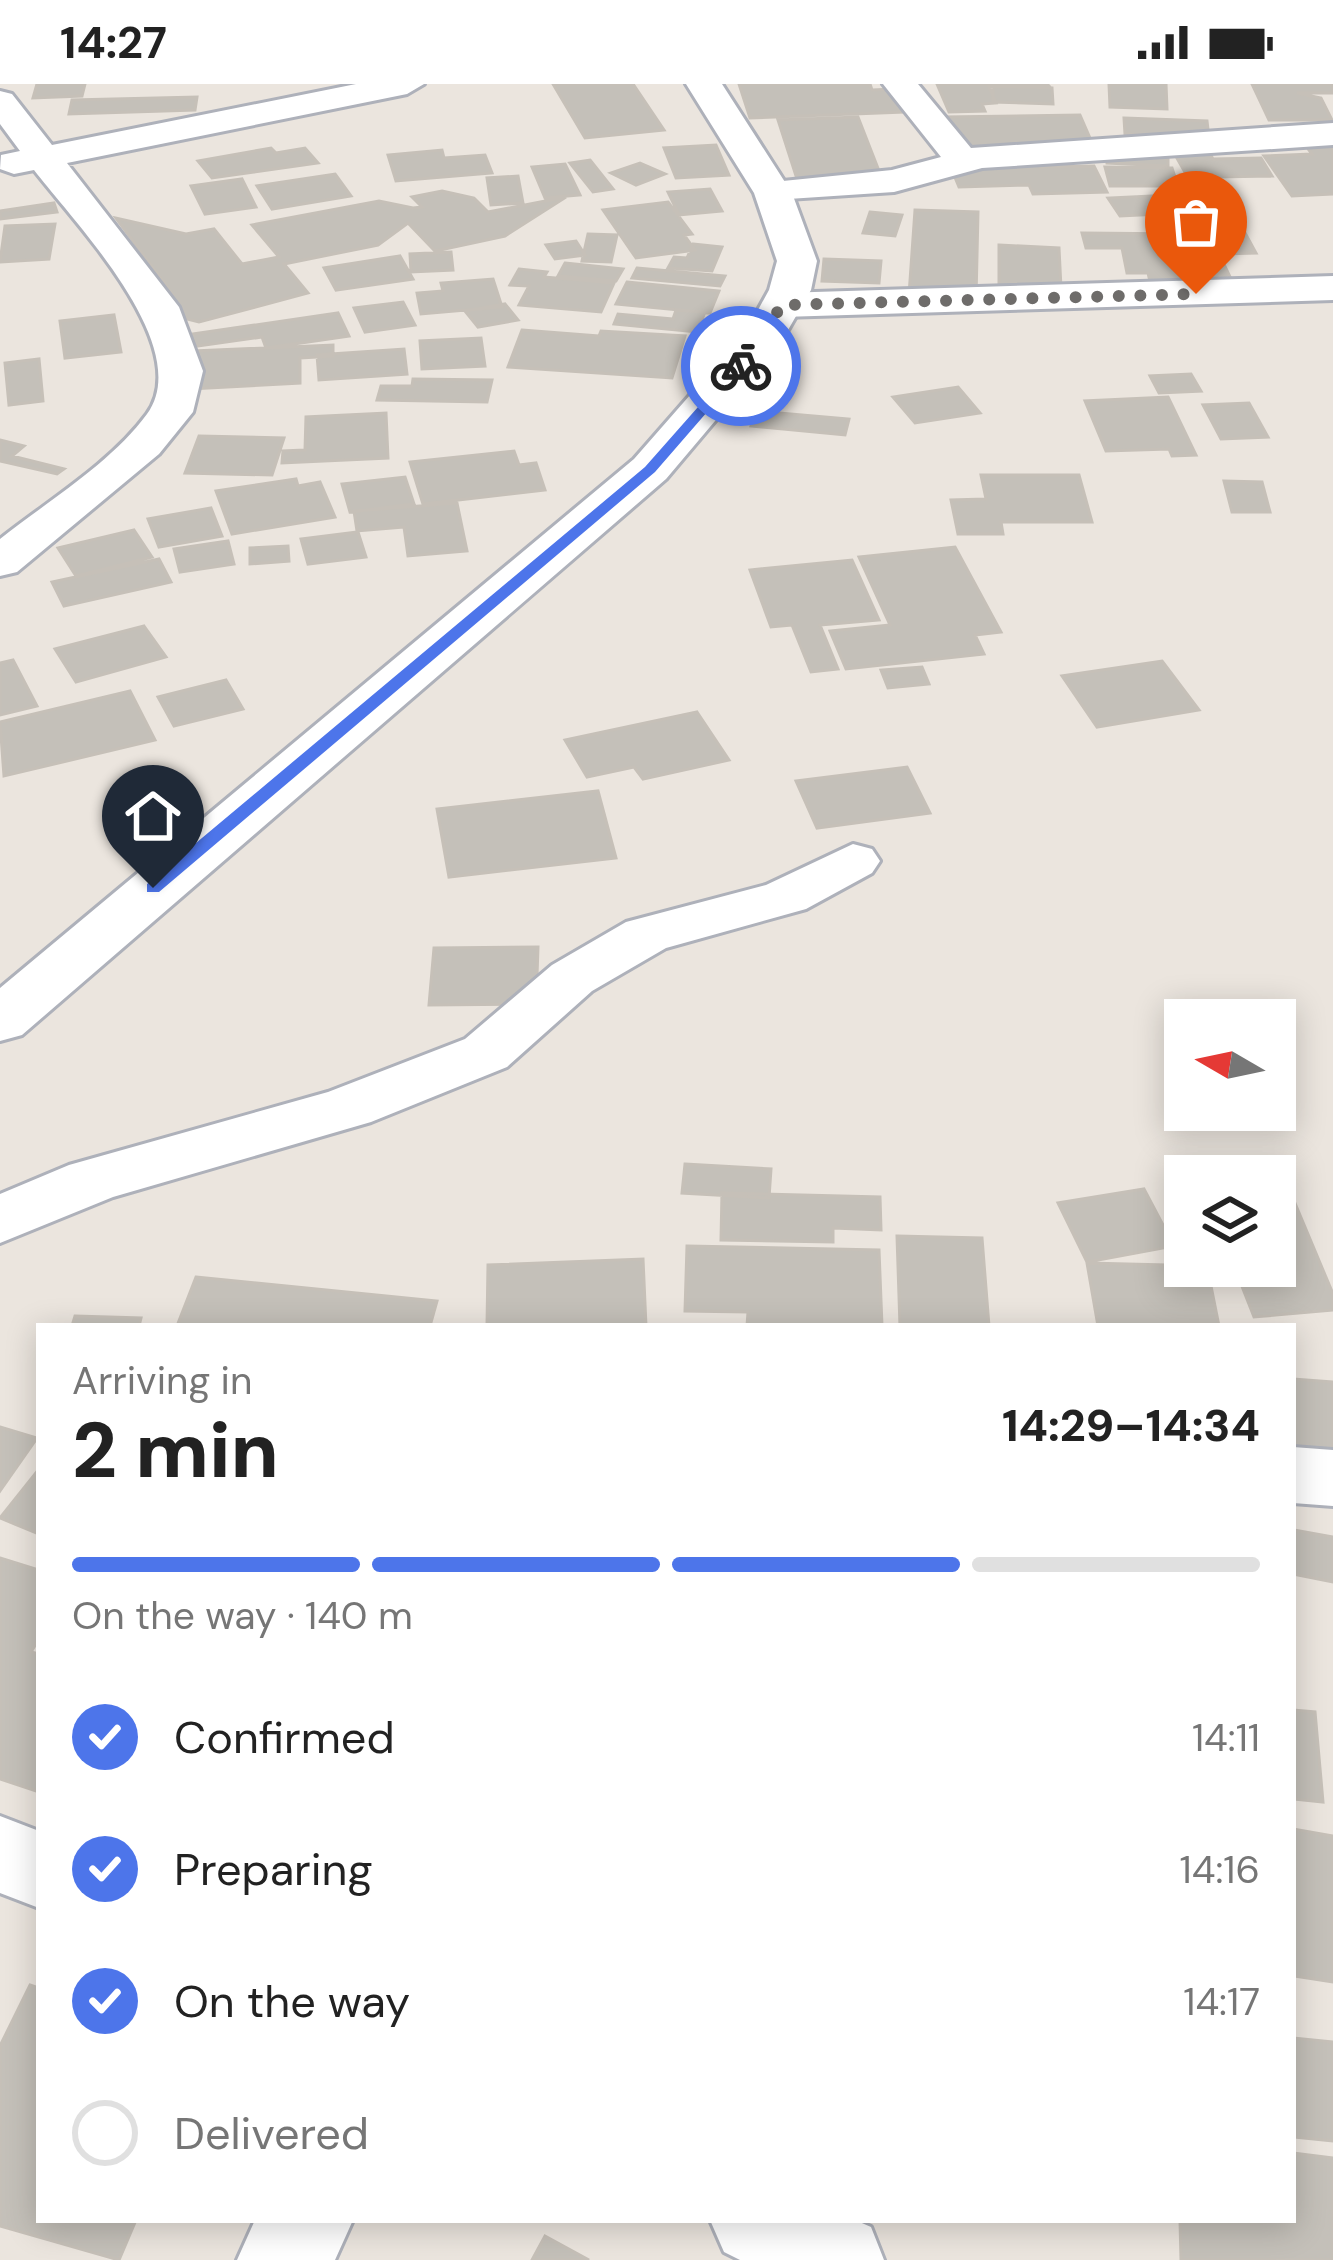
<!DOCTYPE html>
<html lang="en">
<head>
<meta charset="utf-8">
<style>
	:root { --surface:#fff; --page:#f6f6f6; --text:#222; --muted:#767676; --line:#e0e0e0; --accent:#4d75ea }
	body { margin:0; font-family:"DM Sans",sans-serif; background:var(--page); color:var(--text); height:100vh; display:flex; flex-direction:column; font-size:45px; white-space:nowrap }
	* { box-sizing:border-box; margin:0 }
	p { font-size:39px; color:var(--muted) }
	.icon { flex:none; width:66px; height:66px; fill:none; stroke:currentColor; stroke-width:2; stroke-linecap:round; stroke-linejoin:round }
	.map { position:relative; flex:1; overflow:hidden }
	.sheet { position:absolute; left:36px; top:1239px; width:1260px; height:900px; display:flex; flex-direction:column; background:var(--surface); border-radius:0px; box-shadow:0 6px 30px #0003 }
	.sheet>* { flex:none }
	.needle { width:78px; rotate:279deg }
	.fabs { position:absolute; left:1164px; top:915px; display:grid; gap:24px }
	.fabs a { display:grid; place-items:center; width:132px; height:132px; border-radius:0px; background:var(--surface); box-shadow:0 6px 30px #0003; font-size:60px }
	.pin { position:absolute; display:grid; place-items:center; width:102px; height:102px; color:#fff; margin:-123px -51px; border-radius:50% 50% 50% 0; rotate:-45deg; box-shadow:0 0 12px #0007 }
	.pin .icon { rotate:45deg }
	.courier { position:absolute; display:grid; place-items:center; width:120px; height:120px; margin:-60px; border:9px solid #4d75ea; border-radius:50%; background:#fff; color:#222; box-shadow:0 3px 15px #0007 }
	.overview em { font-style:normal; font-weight:800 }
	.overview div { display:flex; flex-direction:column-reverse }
	.overview { display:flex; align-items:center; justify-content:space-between; height:204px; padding:0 36px }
	h1 { font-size:78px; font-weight:800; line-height:90px }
	.bar { display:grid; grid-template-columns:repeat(4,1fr); gap:18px 12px; align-content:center; height:144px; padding:0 36px }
	.bar i { height:15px; border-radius:9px; background:var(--line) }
	.bar .on { background:var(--accent) }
	.bar p { grid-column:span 4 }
	ol { padding:0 36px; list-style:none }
	li { display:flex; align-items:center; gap:36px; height:132px }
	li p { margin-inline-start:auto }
	li .icon { padding:12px; border-radius:50%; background:var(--accent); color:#fff; stroke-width:4 }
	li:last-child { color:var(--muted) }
	li i { width:66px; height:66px; border:6px solid var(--line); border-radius:50% }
	.status { display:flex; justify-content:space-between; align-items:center; height:84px; padding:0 60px; background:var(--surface); direction:ltr }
	.status svg { height:33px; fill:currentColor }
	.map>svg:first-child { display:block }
	.building { fill:#c4c0b9; stroke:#c6c0b8; stroke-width:3 }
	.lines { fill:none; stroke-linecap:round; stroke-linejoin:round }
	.minor-casing { stroke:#aeb1ba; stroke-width:6 }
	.tertiary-casing { stroke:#aeb1ba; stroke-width:6 }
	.minor { fill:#fff; fill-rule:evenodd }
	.tertiary { fill:#fff; fill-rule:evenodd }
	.route { fill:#4d75ea }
	.done { stroke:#6e6c6a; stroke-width:12; stroke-dasharray:0 21.6 }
</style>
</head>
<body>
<div class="status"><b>14:27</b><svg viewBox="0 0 49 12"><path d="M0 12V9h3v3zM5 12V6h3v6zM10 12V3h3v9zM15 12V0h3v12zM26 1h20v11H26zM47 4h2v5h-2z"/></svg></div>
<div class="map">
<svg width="1333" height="2176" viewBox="0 0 1333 2176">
	<rect width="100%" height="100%" fill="#ebe5de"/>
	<!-- building -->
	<path class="building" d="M37,0H85L82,12L33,14Z
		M553,0H633L664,46L585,54Z
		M739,0H870L872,6L893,5L903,28L750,34Z
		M937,0H1047L1048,1L989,3L996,19L982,20L985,27L949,28Z
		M1109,0H1166L1167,25L1110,23Z
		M1252,0H1333V9H1297L1321,14L1332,36H1269Z
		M993,2L1052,4L1053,20L993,18Z
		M197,13L195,26L69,30L72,16Z
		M1080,31L1093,61L954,63L945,33Z
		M858,33L881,92L797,95L778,36Z
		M1124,34L1207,37L1209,54L1125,50Z
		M1333,57V110L1292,112L1264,72L1312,70L1303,58Z
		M716,61L729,91L676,94L664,64Z
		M271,64L276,69L305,64L318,79L212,94L198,77Z
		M442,66L444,74L485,71L492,89L396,97L388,71Z
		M1106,66L1168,69V82L1107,79Z
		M1209,68L1213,75L1261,74L1272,92L1215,93L1221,104H1194L1174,69Z
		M590,76L613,105L593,108L570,79Z
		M1037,76L1040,83L1094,82L1107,108L1033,110L1029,101L959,103L949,79Z
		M640,79L665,90L636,101L611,89Z
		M565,80L580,111L545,114L532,83Z
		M1105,83L1172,84L1178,102H1110Z
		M335,90L351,112L272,125L257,102Z
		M518,92L523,119L491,121L487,94Z
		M242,95L256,123L205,130L191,102Z
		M710,105L722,127L679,131L668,108Z
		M442,107L474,114L488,128L566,113L505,152L435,167L408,139L378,161L284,180L308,209L199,238L163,229L158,222L173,211L116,134L186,150L214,145L242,180L279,173L252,141L379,117L413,124L422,123L412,113Z
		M1193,110L1205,128L1120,132L1108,114Z
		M668,118L692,150L684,151L695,166L636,174L603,126Z
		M54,119L57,128L0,135V127Z
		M915,126L978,128L976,214L909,211Z
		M870,128L902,131L895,152L863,149Z
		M55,140L49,175L0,178L5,142Z
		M1244,147L1256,169L1219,170L1233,199H1209L1185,148Z
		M1082,149L1186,150L1202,203L1151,202L1148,189H1127L1122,164H1086Z
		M588,150L617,151L611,178L582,177Z
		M576,157L585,171L555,175L546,161Z
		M693,160L722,163L712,187L668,184L674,173L687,174Z
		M999,161L1059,164L1061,204L999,201Z
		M451,168L453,186L411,188L410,170Z
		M400,172L413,195L336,206L324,184Z
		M824,175L881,177L879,199L822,197Z
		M565,179L623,185L616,197L558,192Z
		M637,184L725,192L720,202L632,194Z
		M519,185L547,188L544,193L614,199L601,228L519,221L529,202L510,201Z
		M493,195L502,223L421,230L417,209L443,207L441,199Z
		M627,198L719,207L710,229L616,220Z
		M403,218L415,241L365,248L354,224Z
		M505,220L518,236L478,243L465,227Z
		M676,226L705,228L697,248L614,240L618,230L673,235Z
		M338,229L349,252L266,264L262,253L190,263L186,251Z
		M114,231L121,268L65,274L60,237Z
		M522,246L599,252L601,247L685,252L672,294L508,283Z
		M481,254L485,282L422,285L420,257Z
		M333,261V272L300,274V299L191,305L194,267Z
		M404,265L407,290L319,296L317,271Z
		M39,275L43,317L9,321L5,279Z
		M1191,290L1201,307L1159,309L1150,292Z
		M413,295L492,296L487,318L377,316L381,302H412Z
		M958,303L980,329L915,339L893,313Z
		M1168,313L1196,371L1172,372L1169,365L1106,367L1085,317Z
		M1249,319L1268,353L1221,355L1203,321Z
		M756,327L849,335L845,351L751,342Z
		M386,329L388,374L282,379L283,367L305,366L306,333Z
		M199,352L284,354L272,391L185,389Z
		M0,356L24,362L12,372L64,385L57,390L0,377Z
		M514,367L519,381L536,379L545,406L423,420L410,378Z
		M981,391H1079L1092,438H1001L1003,450H958L951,416L986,415Z
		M405,393L414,420L350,428L342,400Z
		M296,395L298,402L320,398L335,433L232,450L216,407Z
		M1224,397L1262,398L1270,428H1232Z
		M457,419L467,467L408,472L404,443L357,447L354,427Z
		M211,424L222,452L159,463L148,435Z
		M134,446L152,473L76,492L58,464Z
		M358,448L366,473L308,480L301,455Z
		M228,457L234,480L180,488L174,465Z
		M288,462L289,477L250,480V464Z
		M955,463L1001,548L975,551L984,570L846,585L830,547L890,541L859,473Z
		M159,475L171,498L64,522L52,498Z
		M852,476L879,536L820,541L838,585L811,588L792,541L771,543L750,486Z
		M144,542L166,573L76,598L55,565Z
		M13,576L37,622L0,631V579Z
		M1162,577L1199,626L1097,643L1062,592Z
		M922,583L929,600L888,604L881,586Z
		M226,596L243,625L174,642L158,613Z
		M130,607L155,656L4,692L0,638Z
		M697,628L729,676L643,695L634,683L587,693L565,656Z
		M907,683L930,729L817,744L796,697Z
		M598,707L616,774L449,793L437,725Z
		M538,863L536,920L429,921L434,864Z
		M685,1080L771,1085L769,1114L682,1109Z
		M1144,1105L1174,1162L1087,1178L1058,1119Z
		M722,1109L880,1113L881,1146L833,1144V1158L721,1156Z
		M1292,1112L1333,1210V1226L1254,1233L1234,1182H1275V1113Z
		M897,1152L982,1154L989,1242H900Z
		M687,1162L879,1166L882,1242H747L748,1228L685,1227Z
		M643,1175L646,1242H487L488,1181Z
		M1087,1179L1207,1182L1219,1242H1098Z
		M196,1193L437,1217L430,1242H177Z
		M75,1232L141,1234L139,1242H72Z
		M1293,1295L1333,1298V1366L1293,1363Z
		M0,1343L37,1354L0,1407Z
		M39,1385V1450L0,1434Z
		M1294,1446L1333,1453V1498L1293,1490Z
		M0,1474L39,1486V1555L31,1568L39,1570V1708L0,1695Z
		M1293,1626L1315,1628L1323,1718L1293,1715Z
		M1293,1745L1333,1752V1898L1294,1892Z
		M30,1901L39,1904V2136H136L119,2176L0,2142V1962Z
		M1293,1954L1333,1958V2057L1293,2053Z
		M1293,2069L1333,2074V2176H1181L1180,2136H1293Z
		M545,2152L589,2176H532Z"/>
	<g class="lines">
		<defs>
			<path id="minor" d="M356,0H424L407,10L67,79L179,223L203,287L193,328L159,370L17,488L0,492V455C48,417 111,379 147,330C196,263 74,138 34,86L14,90L0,85L1,71L20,67L0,40V7L12,10L52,61Z
				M883,0H918L971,64L1333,39V61L982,84L894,108L760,117L755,109L773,98L892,86L941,73Z
				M1333,192V216L782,233L768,229L762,221L768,213L782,209Z
				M853,760L872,765L880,777L872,789L806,825L666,864L592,907L507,983L371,1038L113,1113L0,1159V1110L69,1081L328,1008L465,955L552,881L626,838L766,801Z
				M1293,1363L1333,1366V1422L1293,1419Z
				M0,1732L39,1747V1824L0,1809Z
				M255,2136H353L335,2176H237Z
				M710,2136H855L871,2143L884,2176H740L724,2168Z"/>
			<path id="tertiary" d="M686,0H722L792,109L817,177L811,206L780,260L666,395L22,951L0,957V904L634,375L747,246L769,206L777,177L754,109Z"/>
		</defs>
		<!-- minor casing -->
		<use href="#minor" class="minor-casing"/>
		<!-- tertiary casing -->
		<use href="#tertiary" class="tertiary-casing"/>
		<!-- minor -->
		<use href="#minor" class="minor"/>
		<!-- tertiary -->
		<use href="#tertiary" class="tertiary"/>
	</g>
	<!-- route -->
	<path class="route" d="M736,280L747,282L655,388L159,808H147V800L645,383Z"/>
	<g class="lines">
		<!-- done -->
		<path class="done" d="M741,282L782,221L1196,210"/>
	</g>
</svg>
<div class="fabs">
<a><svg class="needle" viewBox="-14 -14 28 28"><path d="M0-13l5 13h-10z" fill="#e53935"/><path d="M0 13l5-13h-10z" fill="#767676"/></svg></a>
<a><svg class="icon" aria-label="layers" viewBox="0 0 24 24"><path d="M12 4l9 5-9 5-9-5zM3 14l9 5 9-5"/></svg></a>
</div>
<div class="pin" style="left:1196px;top:210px;background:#ea580c"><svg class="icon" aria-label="bag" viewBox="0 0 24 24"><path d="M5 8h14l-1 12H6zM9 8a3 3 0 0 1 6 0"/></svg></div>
<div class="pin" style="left:153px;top:804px;background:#1f2937"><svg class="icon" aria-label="home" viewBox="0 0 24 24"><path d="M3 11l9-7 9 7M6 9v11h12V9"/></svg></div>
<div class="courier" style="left:741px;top:282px"><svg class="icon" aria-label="bike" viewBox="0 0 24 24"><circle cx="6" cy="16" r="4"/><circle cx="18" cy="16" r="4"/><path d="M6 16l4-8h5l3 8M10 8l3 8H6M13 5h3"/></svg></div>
<section class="sheet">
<div class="overview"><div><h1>2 min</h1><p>Arriving in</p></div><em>14:29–14:34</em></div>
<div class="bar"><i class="on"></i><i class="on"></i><i class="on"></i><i></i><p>On the way · 140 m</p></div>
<ol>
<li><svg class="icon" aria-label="check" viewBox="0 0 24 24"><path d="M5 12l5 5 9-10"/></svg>Confirmed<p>14:11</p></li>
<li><svg class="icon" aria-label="check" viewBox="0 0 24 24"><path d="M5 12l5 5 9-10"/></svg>Preparing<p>14:16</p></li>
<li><svg class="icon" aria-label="check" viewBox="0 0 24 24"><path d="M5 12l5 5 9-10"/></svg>On the way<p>14:17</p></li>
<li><i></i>Delivered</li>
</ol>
</section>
</div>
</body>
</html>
